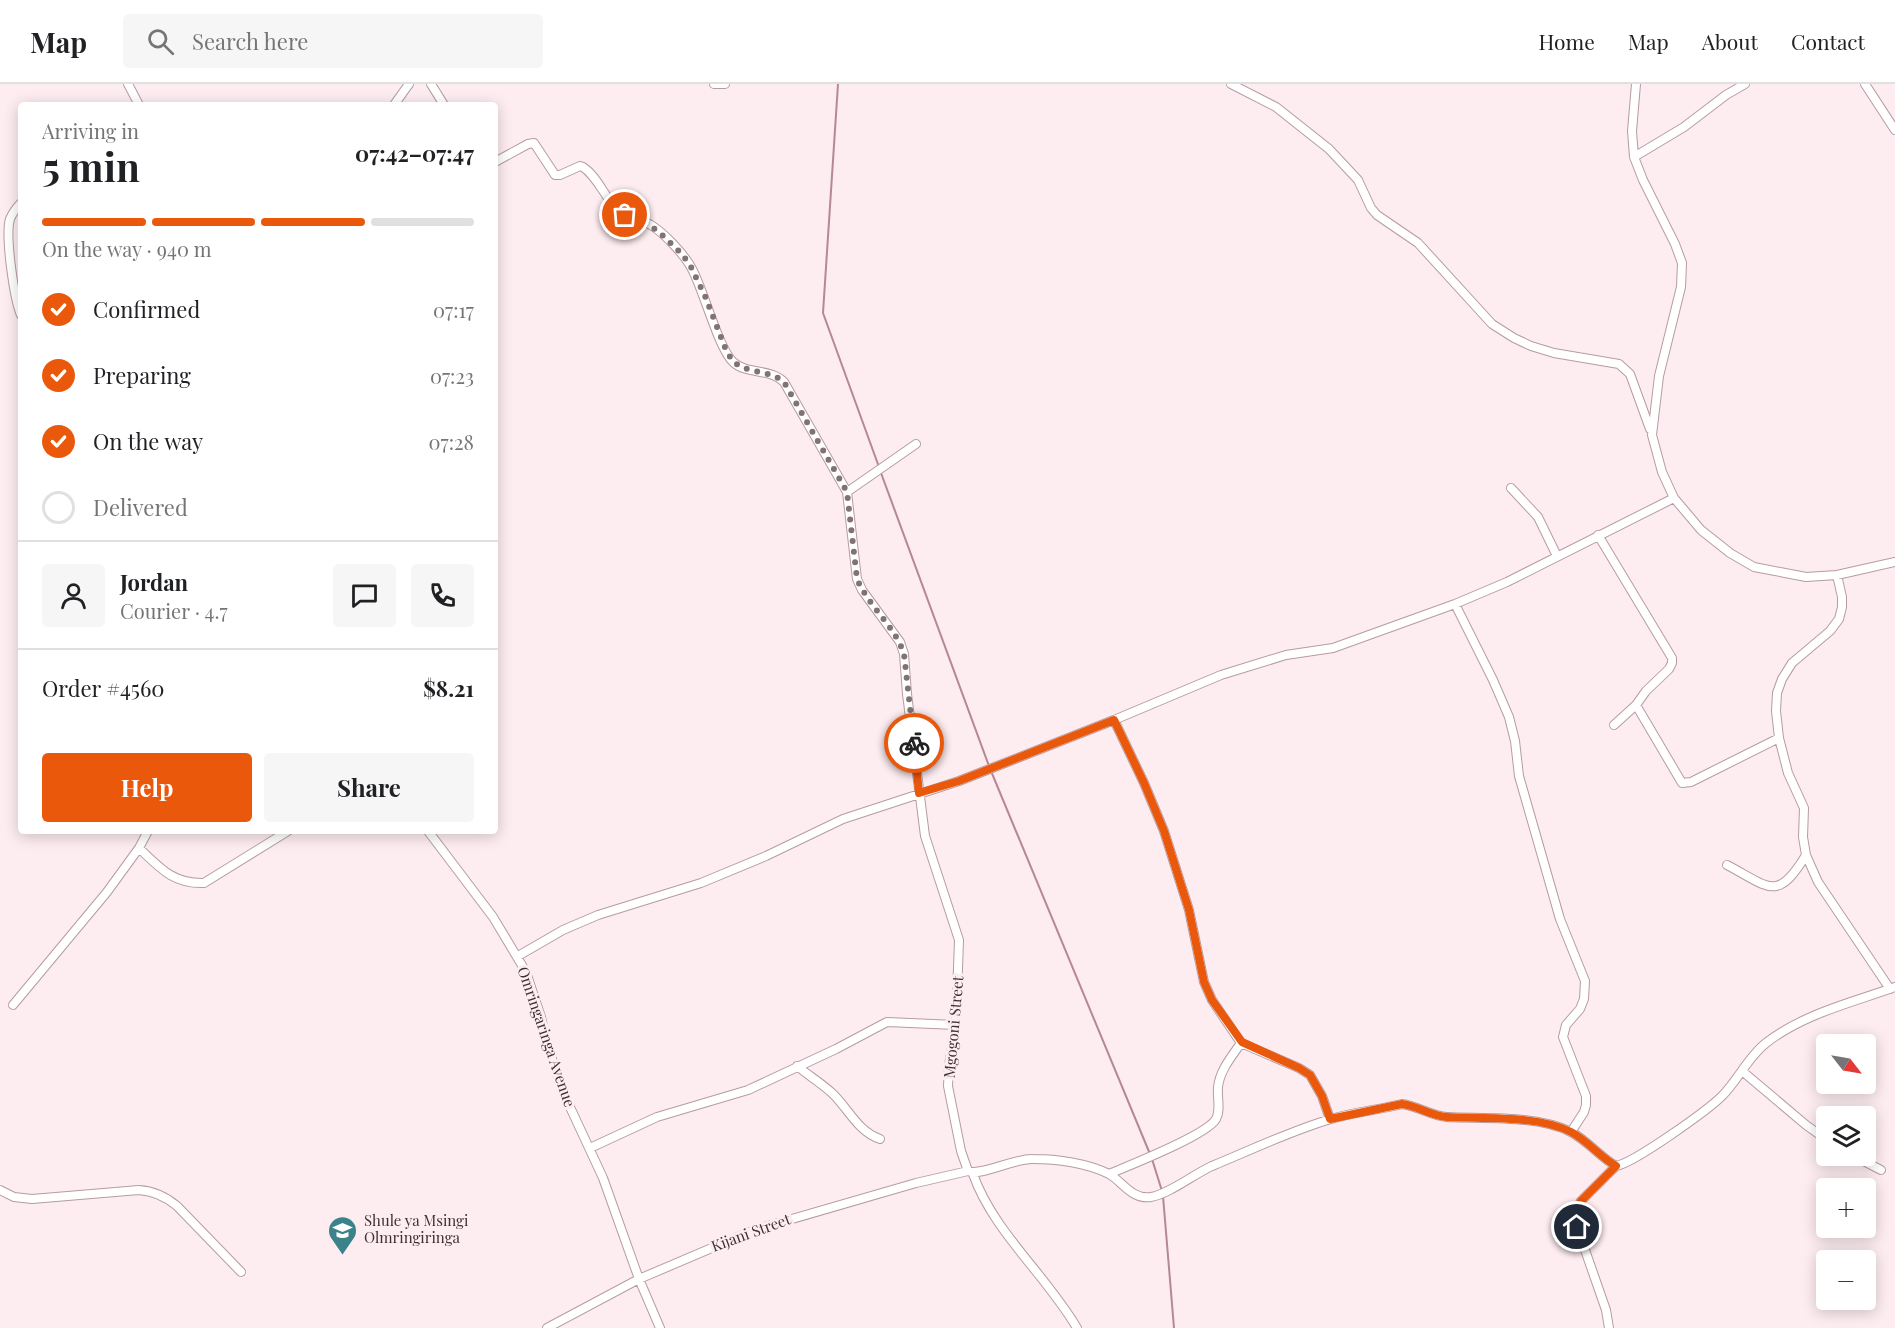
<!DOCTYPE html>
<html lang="en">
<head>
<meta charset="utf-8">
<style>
	:root { --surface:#fff; --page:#f6f6f6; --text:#202124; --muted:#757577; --line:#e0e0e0; --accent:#ea580c }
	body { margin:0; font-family:"Playfair Display",serif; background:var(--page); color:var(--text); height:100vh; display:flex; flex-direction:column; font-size:22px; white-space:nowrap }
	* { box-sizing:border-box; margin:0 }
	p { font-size:20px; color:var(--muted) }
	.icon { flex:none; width:33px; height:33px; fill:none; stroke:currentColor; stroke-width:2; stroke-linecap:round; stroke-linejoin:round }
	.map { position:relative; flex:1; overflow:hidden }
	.side { position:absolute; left:18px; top:18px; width:480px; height:732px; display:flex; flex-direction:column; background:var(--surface); border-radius:6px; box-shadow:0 3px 15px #0003 }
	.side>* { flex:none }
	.needle { width:39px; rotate:121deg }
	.tools { position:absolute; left:1816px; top:950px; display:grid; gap:12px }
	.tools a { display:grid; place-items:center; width:60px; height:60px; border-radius:6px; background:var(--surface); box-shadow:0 3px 15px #0003; font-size:30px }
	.pin { position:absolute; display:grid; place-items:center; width:51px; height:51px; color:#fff; margin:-26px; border:3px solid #fff; border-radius:50%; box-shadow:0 2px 6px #0007 }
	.courier { position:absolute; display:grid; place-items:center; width:60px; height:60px; margin:-30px; border:4px solid #ea580c; border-radius:50%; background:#fff; color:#222; box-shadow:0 2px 8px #0007 }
	.overview em { font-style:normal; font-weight:700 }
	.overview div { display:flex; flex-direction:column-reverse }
	.overview { display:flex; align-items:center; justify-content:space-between; height:102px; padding:0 24px }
	h1 { font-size:39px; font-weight:700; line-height:45px }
	.bar { display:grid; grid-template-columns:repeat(4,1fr); gap:9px 6px; align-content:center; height:72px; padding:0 24px }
	.bar i { height:8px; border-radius:4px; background:var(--line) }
	.bar .current { background:var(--accent) }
	.bar p { grid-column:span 4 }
	.line { display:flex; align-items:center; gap:15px; padding:0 24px; border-top:2px solid var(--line) }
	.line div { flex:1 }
	.round { display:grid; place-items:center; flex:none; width:63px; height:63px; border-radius:6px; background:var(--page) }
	ol { padding:0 24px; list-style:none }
	li { display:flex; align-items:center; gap:18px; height:66px }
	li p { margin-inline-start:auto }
	li .icon { padding:6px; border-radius:50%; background:var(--accent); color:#fff; stroke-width:4 }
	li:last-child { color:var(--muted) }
	li i { width:33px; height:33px; border:3px solid var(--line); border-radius:50% }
	.action { display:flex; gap:12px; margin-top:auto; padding:12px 24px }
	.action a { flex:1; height:69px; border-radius:6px; background:var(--accent); color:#fff; font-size:24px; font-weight:700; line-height:69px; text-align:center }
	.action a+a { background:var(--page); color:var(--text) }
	header { display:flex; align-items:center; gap:36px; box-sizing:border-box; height:84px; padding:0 30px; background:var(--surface); border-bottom:2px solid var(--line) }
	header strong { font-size:28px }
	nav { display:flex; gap:33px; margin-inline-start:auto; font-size:21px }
	.search { width:420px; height:54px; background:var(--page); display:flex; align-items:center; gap:15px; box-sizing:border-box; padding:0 21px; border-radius:6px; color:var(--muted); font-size:22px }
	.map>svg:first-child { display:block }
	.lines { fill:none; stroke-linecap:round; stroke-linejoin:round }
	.stream { stroke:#b58893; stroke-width:2 }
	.minor-casing { stroke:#b69ca2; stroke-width:10 }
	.minor { stroke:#fff; stroke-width:8 }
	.done { stroke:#807275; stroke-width:6; stroke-dasharray:0 10.8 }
	.route { stroke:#ea580c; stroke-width:8 }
	.labels { text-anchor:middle; stroke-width:6; stroke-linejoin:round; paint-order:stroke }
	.street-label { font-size:15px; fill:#3c3133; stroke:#fdecf0 }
	.poi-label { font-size:15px; fill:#3c3133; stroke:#fdecf0; text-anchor:start }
</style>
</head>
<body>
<header>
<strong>Map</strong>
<div class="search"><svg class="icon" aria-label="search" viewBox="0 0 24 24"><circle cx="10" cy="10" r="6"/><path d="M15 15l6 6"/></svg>Search here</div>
<nav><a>Home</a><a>Map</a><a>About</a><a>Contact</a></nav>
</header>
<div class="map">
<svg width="1895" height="1244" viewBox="0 0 1895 1244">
	<rect width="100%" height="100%" fill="#fdecf0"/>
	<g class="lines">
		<!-- stream -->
		<path class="stream" d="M838,0L823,229L879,383
			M881,389L989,682
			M991,687L1150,1070
			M1152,1075L1162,1107
			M1163,1112L1174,1244"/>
		<defs>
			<path id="minor" d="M128,0L139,21
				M431,0L444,21
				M714,0H725
				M1231,0L1276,23L1329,65L1358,96L1371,124L1377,131L1418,159L1492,240L1514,254L1531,262L1554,269L1619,280L1630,290L1650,345
				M1636,0L1632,47L1634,73L1643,96L1675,160L1682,179L1681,203L1659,292L1652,351L1662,388L1674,414L1701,446L1730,469L1754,483L1806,493L1837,491L1895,478
				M1865,0L1895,46
				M394,21L409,0
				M1634,73L1684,43L1726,11L1745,0
				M495,78L528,60L534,59L555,91H560L580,82L583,83C598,93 604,113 618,126C627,134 641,135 651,141C664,149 685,171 692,185C704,207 718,263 733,278C747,291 771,284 784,298L847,408L857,495L862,506L900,558L904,570L907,610L925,752L959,856L956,941L949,981L948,1002L961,1067L968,1087C980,1093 1014,1074 1033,1075C1057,1075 1087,1079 1109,1090C1123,1098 1132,1116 1151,1113C1169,1110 1194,1090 1212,1082C1251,1066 1290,1047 1331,1035C1354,1028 1378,1026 1402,1020C1418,1022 1431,1032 1447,1033C1483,1035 1539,1031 1571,1048C1588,1057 1600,1073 1616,1082C1634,1079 1708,1026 1722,1012C1738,996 1748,973 1766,959C1803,930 1851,919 1895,903
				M21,119C16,124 13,128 10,135C5,152 14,214 21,231
				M1511,404L1538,433L1557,472
				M847,408L916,360
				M1598,451L1672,574V579L1669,585L1646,607L1636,621L1614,641
				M1837,491L1842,513V523L1839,535L1830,547L1792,579L1782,595L1777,609L1776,627L1779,654L1788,689L1804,724L1803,753L1806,771L1818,798L1890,905
				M1455,520L1493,596L1509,633L1515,657L1519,692L1560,835L1585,897L1584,915L1580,925L1566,941L1563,953L1586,1012V1021L1584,1028L1571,1048
				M1636,621L1682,699L1691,698L1779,654
				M1114,636L1144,699L1164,747L1189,826L1204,898L1212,916L1241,959L1299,984L1310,991L1322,1012L1330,1035
				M428,747L493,833L526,888L541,933L547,960L563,1008L603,1094L639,1195L660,1244
				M139,764C160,784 173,800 204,799L288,747
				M1727,781C1769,803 1777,819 1806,771
				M518,872L563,846L598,831L701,799L766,772L843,735L959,697L1114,636L1221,591L1286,571L1333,564L1455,520L1507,498L1674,414
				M13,921L107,808L139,764L148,747
				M797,982C808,991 821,999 832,1009C848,1024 858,1048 880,1055
				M1742,987L1806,1041L1827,1056
				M590,1064L657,1033L748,1006L836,965L887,938L956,941
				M1852,1071L1881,1086
				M973,1090C993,1147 1046,1191 1077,1244
				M1109,1090C1128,1082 1207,1051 1216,1035C1221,1026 1217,1014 1218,1003C1220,986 1232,972 1241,959
				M0,1106L14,1113L32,1115L139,1106C154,1107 165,1112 177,1122L241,1188
				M547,1244L639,1195L754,1146L916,1099L968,1087
				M1609,1244L1606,1226L1577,1143V1125L1581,1117L1616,1082"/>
		</defs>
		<!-- minor casing -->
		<use href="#minor" class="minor-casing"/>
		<!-- minor -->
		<use href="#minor" class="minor"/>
	</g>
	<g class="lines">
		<!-- done -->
		<path class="done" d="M625,131L657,146L682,170L691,183L705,212L726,266L733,278L744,284L775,292L784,298L847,408L857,495C869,523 895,542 904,570L914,659"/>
		<!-- route -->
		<path class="route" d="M914,659L919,709L959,697L1114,636L1144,699L1164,747L1189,826L1204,898L1212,916L1242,958L1299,984L1310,991L1322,1012L1330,1035L1402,1020C1418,1022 1431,1032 1447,1033C1483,1035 1538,1031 1571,1048C1588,1057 1600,1073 1616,1082L1581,1117L1577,1125V1143"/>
	</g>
	<!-- icons -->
	<defs>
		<symbol id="school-pin" viewBox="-11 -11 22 30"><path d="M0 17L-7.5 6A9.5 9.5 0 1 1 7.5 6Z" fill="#3b828b" stroke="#fdecf0"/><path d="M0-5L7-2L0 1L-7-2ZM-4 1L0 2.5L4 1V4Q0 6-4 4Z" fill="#fff"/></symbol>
	</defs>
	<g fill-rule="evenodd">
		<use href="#school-pin" x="326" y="1130" width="33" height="45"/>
	</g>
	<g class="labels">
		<!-- street labels -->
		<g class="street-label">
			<text transform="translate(954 943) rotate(-85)" y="5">Mgogoni Street</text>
			<text transform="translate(546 953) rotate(71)" y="5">Omringaringa Avenue</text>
			<text transform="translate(751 1149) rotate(-20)" y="5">Kijani Street</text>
		</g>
		<!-- poi labels -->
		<g class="poi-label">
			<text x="364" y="1142">Shule ya Msingi<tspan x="364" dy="17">Olmringiringa</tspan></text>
		</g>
	</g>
</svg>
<div class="tools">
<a><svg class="needle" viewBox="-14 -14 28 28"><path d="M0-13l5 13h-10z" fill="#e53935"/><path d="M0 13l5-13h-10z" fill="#757577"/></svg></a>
<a><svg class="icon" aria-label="layers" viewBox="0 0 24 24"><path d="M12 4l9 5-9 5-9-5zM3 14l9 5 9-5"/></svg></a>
<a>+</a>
<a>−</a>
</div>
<div class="pin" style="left:625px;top:131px;background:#ea580c"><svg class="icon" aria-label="bag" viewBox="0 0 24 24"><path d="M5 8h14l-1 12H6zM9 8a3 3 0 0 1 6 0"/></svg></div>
<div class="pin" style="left:1577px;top:1143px;background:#1f2937"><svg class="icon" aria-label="home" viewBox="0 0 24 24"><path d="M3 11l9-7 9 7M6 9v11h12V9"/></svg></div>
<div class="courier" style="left:914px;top:659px"><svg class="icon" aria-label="bike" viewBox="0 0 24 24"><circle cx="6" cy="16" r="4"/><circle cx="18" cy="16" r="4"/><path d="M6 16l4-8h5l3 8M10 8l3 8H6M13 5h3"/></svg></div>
<section class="side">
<div class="overview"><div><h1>5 min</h1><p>Arriving in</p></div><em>07:42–07:47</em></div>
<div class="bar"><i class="current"></i><i class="current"></i><i class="current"></i><i></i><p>On the way · 940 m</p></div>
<ol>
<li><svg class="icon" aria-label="check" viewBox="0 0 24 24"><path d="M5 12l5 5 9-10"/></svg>Confirmed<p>07:17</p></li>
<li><svg class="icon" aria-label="check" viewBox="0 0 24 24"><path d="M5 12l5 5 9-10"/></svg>Preparing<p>07:23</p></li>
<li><svg class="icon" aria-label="check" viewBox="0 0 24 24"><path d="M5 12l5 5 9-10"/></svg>On the way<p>07:28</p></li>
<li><i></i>Delivered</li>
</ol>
<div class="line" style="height:108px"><a class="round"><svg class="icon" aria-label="person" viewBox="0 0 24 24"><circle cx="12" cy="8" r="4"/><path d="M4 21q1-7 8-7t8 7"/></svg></a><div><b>Jordan</b><p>Courier · 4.7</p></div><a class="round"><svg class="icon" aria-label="chat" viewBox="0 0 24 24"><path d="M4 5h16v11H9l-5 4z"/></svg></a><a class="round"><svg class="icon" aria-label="phone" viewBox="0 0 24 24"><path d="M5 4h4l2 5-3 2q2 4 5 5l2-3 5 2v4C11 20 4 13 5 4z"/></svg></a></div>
<div class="line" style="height:78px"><div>Order #4560</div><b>$8.21</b></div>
<div class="action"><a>Help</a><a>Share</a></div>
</section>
</div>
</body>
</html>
